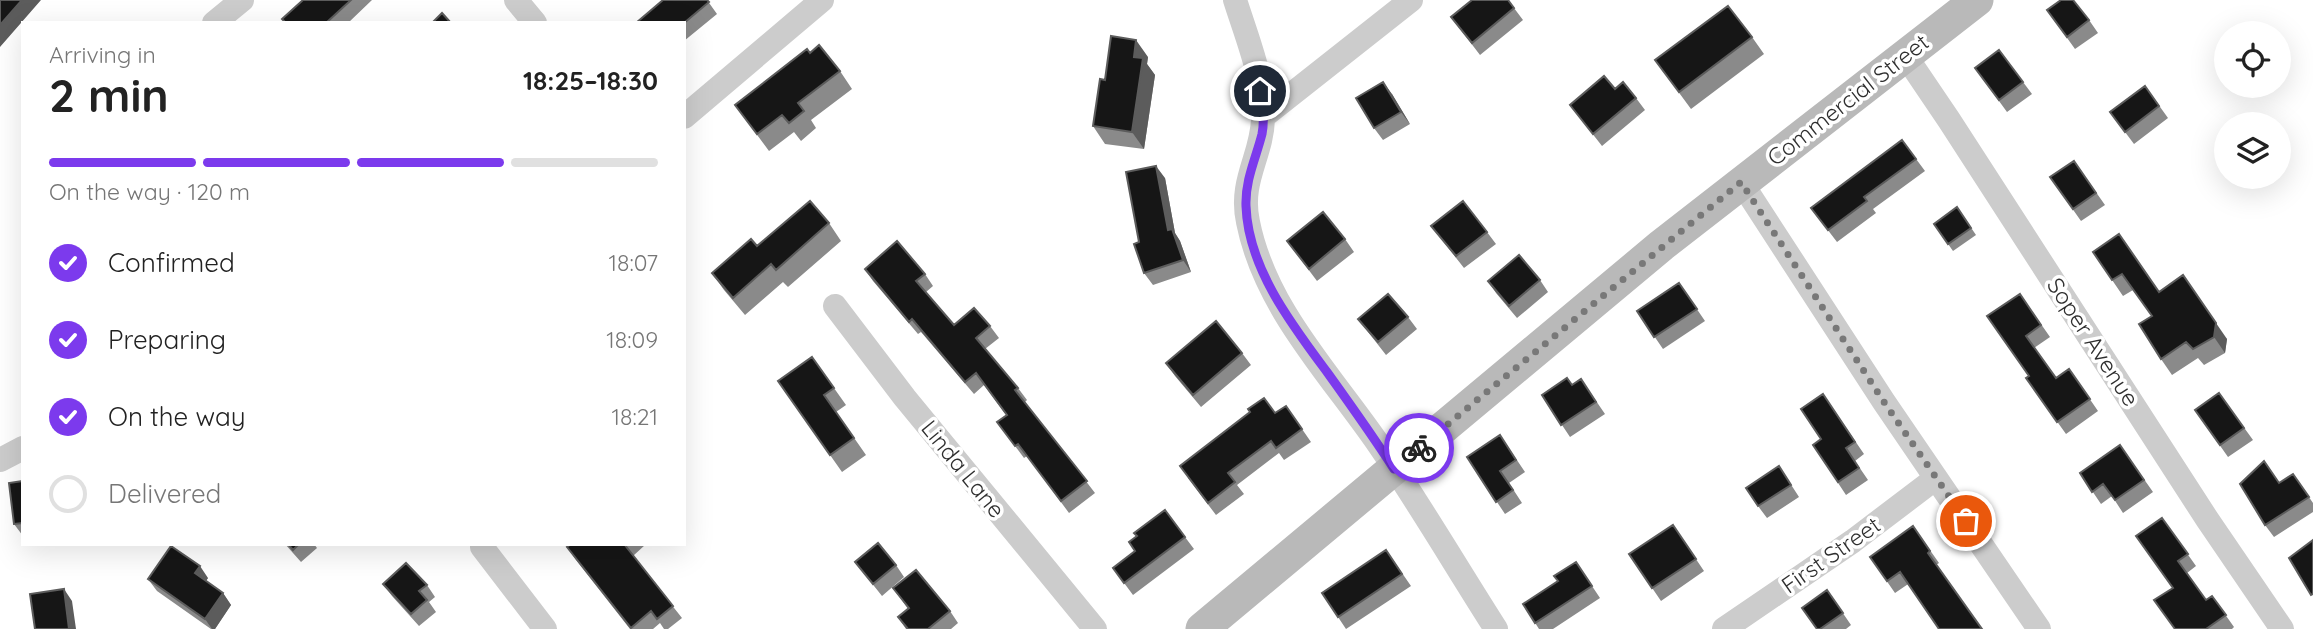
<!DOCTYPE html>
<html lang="en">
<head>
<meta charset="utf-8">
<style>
	:root { --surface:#fff; --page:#f2f2f2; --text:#222; --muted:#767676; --line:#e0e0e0; --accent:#7c3aed }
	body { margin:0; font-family:Quicksand,sans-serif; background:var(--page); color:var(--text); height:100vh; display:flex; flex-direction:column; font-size:26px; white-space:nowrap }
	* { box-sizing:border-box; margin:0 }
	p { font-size:23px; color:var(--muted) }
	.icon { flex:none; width:38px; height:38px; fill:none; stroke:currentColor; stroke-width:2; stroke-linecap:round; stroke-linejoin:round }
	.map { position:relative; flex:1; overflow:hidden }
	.panel { position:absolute; left:21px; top:21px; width:665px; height:525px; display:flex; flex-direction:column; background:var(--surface); border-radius:0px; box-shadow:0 7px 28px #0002 }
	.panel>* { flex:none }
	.fabs { position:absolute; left:2214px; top:21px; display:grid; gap:14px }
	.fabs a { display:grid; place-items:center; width:77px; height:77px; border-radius:50%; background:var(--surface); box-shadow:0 7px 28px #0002; font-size:35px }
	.pin { position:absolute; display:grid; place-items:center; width:60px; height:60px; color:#fff; margin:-30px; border:4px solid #fff; border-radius:50%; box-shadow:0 2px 7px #0007 }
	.courier { position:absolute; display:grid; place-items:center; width:70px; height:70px; margin:-35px; border:5px solid #7c3aed; border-radius:50%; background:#fff; color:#222; box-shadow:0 2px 9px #0007 }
	.headline em { font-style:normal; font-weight:700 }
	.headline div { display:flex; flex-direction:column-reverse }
	.headline { display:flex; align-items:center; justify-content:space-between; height:119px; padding:0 28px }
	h1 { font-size:46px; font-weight:700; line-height:52px }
	.bar { display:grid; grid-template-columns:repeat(4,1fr); gap:10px 7px; align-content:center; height:84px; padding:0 28px }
	.bar i { height:9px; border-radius:5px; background:var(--line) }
	.bar .selected { background:var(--accent) }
	.bar p { grid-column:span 4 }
	ol { padding:0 28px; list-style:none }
	li { display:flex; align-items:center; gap:21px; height:77px }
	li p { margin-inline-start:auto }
	li .icon { padding:7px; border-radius:50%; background:var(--accent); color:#fff; stroke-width:4 }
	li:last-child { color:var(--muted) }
	li i { width:38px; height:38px; border:4px solid var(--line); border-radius:50% }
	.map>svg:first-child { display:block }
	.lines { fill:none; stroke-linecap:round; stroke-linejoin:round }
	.street { stroke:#ccc; stroke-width:24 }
	.secondary { stroke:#b9b9b9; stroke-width:33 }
	.wall { fill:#8a8a8a }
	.shaded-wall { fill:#5c5c5c }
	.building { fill:#161616; stroke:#5c5c5c; stroke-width:2 }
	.done { stroke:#787878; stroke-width:7; stroke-dasharray:0 12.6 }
	.route { stroke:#7c3aed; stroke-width:9 }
	.labels { text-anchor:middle; stroke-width:7; stroke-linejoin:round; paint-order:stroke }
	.street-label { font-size:23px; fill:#2f2f2f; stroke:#fff }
</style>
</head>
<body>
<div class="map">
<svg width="2313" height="629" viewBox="0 0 2313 629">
	<rect width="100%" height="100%" fill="#fff"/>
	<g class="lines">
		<!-- street -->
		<path class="street" d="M516,0L535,23
			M1235,0C1246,35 1265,81 1263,119C1262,156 1239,181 1248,222C1265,308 1331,375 1379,445C1420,505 1457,568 1496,629
			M214,23L242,0
			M1905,55L1949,120L2207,519L2282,629
			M1264,116L1411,0
			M684,117L822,0
			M1741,182L1884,402L2039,629
			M835,306L905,398L1095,629
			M0,460L23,448
			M482,547L545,629
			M1724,629L1853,541L1936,478"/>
		<!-- secondary -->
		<path class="secondary" d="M1202,629L1662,245L1977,0"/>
	</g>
	<!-- wall -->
	<path class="wall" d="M303,0H372L348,23H285L282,19Z
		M707,0L717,14L684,41V23Z
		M1514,8L1523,20L1480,55L1451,17Z
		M2047,10L2089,20L2098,33L2075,49Z
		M1752,37L1764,54L1691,109L1655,60Z
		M1999,50L2032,94L2007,112L1975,68Z
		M810,53L840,71L852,89L811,120L816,128L801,141L794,132L769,151L735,105Z
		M1148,57L1147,64L1155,75L1144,149L1105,144L1093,126L1105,80Z
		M2145,86L2168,118L2134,144L2110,112Z
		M1615,89L1636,98L1645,110L1602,146L1570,105Z
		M1392,94L1410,124L1383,140L1374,128Z
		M1902,140L1925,171L1873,209L1876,213L1837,242L1811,208Z
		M2074,161L2105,205L2081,221L2050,177Z
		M1165,178L1175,233L1180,241L1191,272L1153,285L1144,273L1139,242Z
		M1957,207L1976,235L1953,251L1934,224Z
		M829,223L841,241L788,287L783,282L745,315L724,290L712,273L757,246Z
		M1431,226L1487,232L1496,244L1464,268Z
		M1345,239L1354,252L1317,281L1287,241Z
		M2093,252L2159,292L2227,339L2225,353L2204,365L2198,358L2172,375L2161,359L2152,316L2133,290L2123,296Z
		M865,269L925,274L933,286L926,292L954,325L990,326L999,338L985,349L1018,388L1027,400L1025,402L1095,493L1069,513L1027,456L1024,458L997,422L1006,415L984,385L974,394L921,332L918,334L873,281Z
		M1540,280L1548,292L1517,318L1496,293L1488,281Z
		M1679,283L1705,321L1663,349L1637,311Z
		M2020,294L2050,337L2034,348L2056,378L2069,369L2098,411L2066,434L2026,378L2029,376Z
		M1408,317L1417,329L1386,355L1358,319Z
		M1242,353L1251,365L1201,407L1175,376L1166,363Z
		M812,357L846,405L836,412L866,455L842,472L778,381Z
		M1581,379L1605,414L1570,437L1542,395L1572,385Z
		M2219,393L2253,440L2228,457L2195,410Z
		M1823,394L1864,454L1855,461L1868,480L1846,495L1813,445L1821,439Z
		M1286,406L1311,442L1284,460L1279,453L1237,485L1244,494L1216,515L1188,478Z
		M1500,435L1525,472L1509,483L1522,503L1505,514L1467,457Z
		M2120,445L2153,492L2123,513L2112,496L2101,504L2080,473Z
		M1779,466L1799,497L1767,518L1758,506Z
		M2293,474L2313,503V512L2274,537L2265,525L2279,483Z
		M23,481V536L14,524Z
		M2162,518L2196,566L2187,573L2206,600L2212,596L2234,627L2232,629H2175L2173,588Z
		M1673,525L1704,571L1661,601L1629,554Z
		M1913,526L1939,563L1895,593L1870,557Z
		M1185,537L1194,549L1133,595L1113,568Z
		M285,544H314L317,548L301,562Z
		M571,544H645V545L633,556L682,618L668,629H664L660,623L653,629H630L576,560L567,547Z
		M1386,550L1411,586L1346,629L1322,593Z
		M855,562L896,565L904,577L882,596Z
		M1576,562L1600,598L1553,629H1539L1523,604L1558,581Z
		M208,578L206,581L223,593L231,605L215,629H211L157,591L148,579Z
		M383,584L427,585L435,597L429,602L436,612L419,626L392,596Z
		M893,588L950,611L958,623L951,629H906L898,617L908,609Z
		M1827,590L1851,625L1846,629H1817Z"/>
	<!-- shaded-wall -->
	<path class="shaded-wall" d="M22,0H41L0,47V25Z
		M1136,40L1148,57L1147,64L1155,75L1144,149L1132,132L1134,57Z
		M1383,82L1392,94L1410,124L1401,112Z
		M1156,166L1165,178L1175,233L1180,241L1191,272L1183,260L1168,230Z
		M2183,275L2227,339L2225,353L2214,337Z
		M200,566L208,578L203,585L195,573Z
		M64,589L72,601L76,629H69Z
		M223,593L231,605L215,629H212L205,619Z"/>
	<!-- building -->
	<path class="building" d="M0,0H22L0,25Z
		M303,0H351L326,23H286L282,19Z
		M663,0H707L709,2L684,23H636Z
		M1472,0H1508L1514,8L1472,43L1451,17Z
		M2061,0H2073L2089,20L2067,37L2047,10Z
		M1728,6L1752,37L1679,92L1655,60Z
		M442,13L451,23H432Z
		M1111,36L1136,40L1134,57L1143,58L1132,132L1093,126L1100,79L1105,80Z
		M819,45L840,71L798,103L804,111L789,123L782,115L757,134L735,105L807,49L810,53Z
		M1999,50L2023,82L1999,100L1975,68Z
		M1604,76L1615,89L1623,82L1636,98L1593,134L1570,105Z
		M1383,82L1401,112L1374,128L1356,98Z
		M2145,86L2159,106L2125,132L2110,112Z
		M1902,140L1916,159L1864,197L1867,201L1828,230L1811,208Z
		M2074,161L2096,193L2073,209L2050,177Z
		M1156,166L1168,230L1172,229L1183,260L1144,273L1134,244L1139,242L1126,172Z
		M810,201L829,223L776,270L771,264L733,298L712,273L751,239L757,246Z
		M1463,201L1487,232L1456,256L1431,226Z
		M1957,207L1971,228L1948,244L1934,224Z
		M1323,212L1345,239L1309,269L1287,241Z
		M2119,234L2159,292L2183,275L2216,323L2214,337L2193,349L2186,342L2161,359L2139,324L2152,316L2122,274L2112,280L2093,252Z
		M897,241L925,274L916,281L954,325L974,308L990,326L976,338L1018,388L1015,390L1087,481L1061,501L1018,444L1015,446L997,422L1007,415L976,373L965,382L912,319L909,322L865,269Z
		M1519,255L1540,280L1509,306L1488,281Z
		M1679,283L1697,309L1654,337L1637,311Z
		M1388,294L1408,317L1378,342L1358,319Z
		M2020,294L2041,325L2026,336L2056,378L2069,369L2090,399L2057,422L2026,378L2029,376L1987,316Z
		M1216,321L1242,353L1193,395L1166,363Z
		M812,357L834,388L824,395L854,438L830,455L778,381Z
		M1567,378L1572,385L1581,379L1596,402L1561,425L1542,395Z
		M2219,393L2244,428L2220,445L2195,410Z
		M1823,394L1855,442L1846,448L1859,468L1838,482L1813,445L1821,439L1801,409Z
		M1264,398L1275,413L1286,406L1302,429L1276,448L1271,441L1228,473L1235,482L1208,503L1180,466L1250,412L1248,409Z
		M1500,435L1516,460L1500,471L1513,490L1496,502L1467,457Z
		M2120,445L2144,480L2115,500L2103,484L2092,492L2080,473Z
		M2264,461L2279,483L2293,474L2309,497L2265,525L2240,484Z
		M1779,466L1791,485L1758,506L1746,488Z
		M23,481V523L14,524L9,483Z
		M1165,510L1185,537L1124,583L1113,568L1135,551L1129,542L1137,536L1134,533Z
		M2162,518L2188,554L2178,561L2206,600L2212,596L2226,615L2206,629H2175L2154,600L2173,588L2136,536Z
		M1673,525L1696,559L1652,588L1629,554Z
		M1913,526L1930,551L1928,553L1982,629H1939L1900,572L1887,581L1870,557Z
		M2313,540V594L2311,595L2289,558Z
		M878,543L896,565L873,584L855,562Z
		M288,544H299L293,550Z
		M571,544H624L673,606L657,619L651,611L631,628L567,547Z
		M171,546L200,566L195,573L223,593L205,619L148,579Z
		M1386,550L1402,574L1338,617L1322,593Z
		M1576,562L1592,586L1535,623L1523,604L1558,581L1554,576Z
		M406,563L427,585L419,591L427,600L411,614L383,584Z
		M916,570L950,611L928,629H908L898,617L909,608L893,588Z
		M64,589L69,629H35L30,594Z
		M1827,590L1843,613L1820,629H1817L1802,608Z"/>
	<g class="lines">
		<!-- done -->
		<path class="done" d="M1419,448L1741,182L1884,402L1966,521"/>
		<!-- route -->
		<path class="route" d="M1260,91C1262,106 1265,119 1262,134C1256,158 1245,180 1246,206C1248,268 1292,325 1327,372C1350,404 1373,436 1394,469L1419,448"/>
	</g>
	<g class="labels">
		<!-- street labels -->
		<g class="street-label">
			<text transform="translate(1848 100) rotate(-38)" y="8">Commercial Street</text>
			<text transform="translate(2093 342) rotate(57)" y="8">Soper Avenue</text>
			<text transform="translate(963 469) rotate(51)" y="8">Linda Lane</text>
			<text transform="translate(1831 555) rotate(-35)" y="8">First Street</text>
		</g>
	</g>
</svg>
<div class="fabs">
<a><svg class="icon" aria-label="locate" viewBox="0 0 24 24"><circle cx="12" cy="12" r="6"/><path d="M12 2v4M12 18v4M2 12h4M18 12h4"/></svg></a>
<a><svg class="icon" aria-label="layers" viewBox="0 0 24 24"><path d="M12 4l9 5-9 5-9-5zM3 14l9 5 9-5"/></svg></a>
</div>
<div class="pin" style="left:1966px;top:521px;background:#ea580c"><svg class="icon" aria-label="bag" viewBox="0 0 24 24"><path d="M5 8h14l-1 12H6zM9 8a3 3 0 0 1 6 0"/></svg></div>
<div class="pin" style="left:1260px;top:91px;background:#1f2937"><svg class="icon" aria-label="home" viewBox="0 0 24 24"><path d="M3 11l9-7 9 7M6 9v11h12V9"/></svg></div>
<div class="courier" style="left:1419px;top:448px"><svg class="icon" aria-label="bike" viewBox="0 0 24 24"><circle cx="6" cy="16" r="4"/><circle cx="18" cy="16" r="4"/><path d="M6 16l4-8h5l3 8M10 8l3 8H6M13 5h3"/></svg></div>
<section class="panel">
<div class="headline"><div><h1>2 min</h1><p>Arriving in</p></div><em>18:25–18:30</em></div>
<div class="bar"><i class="selected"></i><i class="selected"></i><i class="selected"></i><i></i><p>On the way · 120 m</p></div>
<ol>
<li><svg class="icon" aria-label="check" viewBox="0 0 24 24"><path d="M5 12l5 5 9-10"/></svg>Confirmed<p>18:07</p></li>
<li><svg class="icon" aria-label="check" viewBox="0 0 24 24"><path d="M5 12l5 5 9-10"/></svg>Preparing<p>18:09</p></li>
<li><svg class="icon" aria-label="check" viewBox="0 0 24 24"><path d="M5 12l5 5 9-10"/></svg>On the way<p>18:21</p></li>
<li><i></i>Delivered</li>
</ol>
</section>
</div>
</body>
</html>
